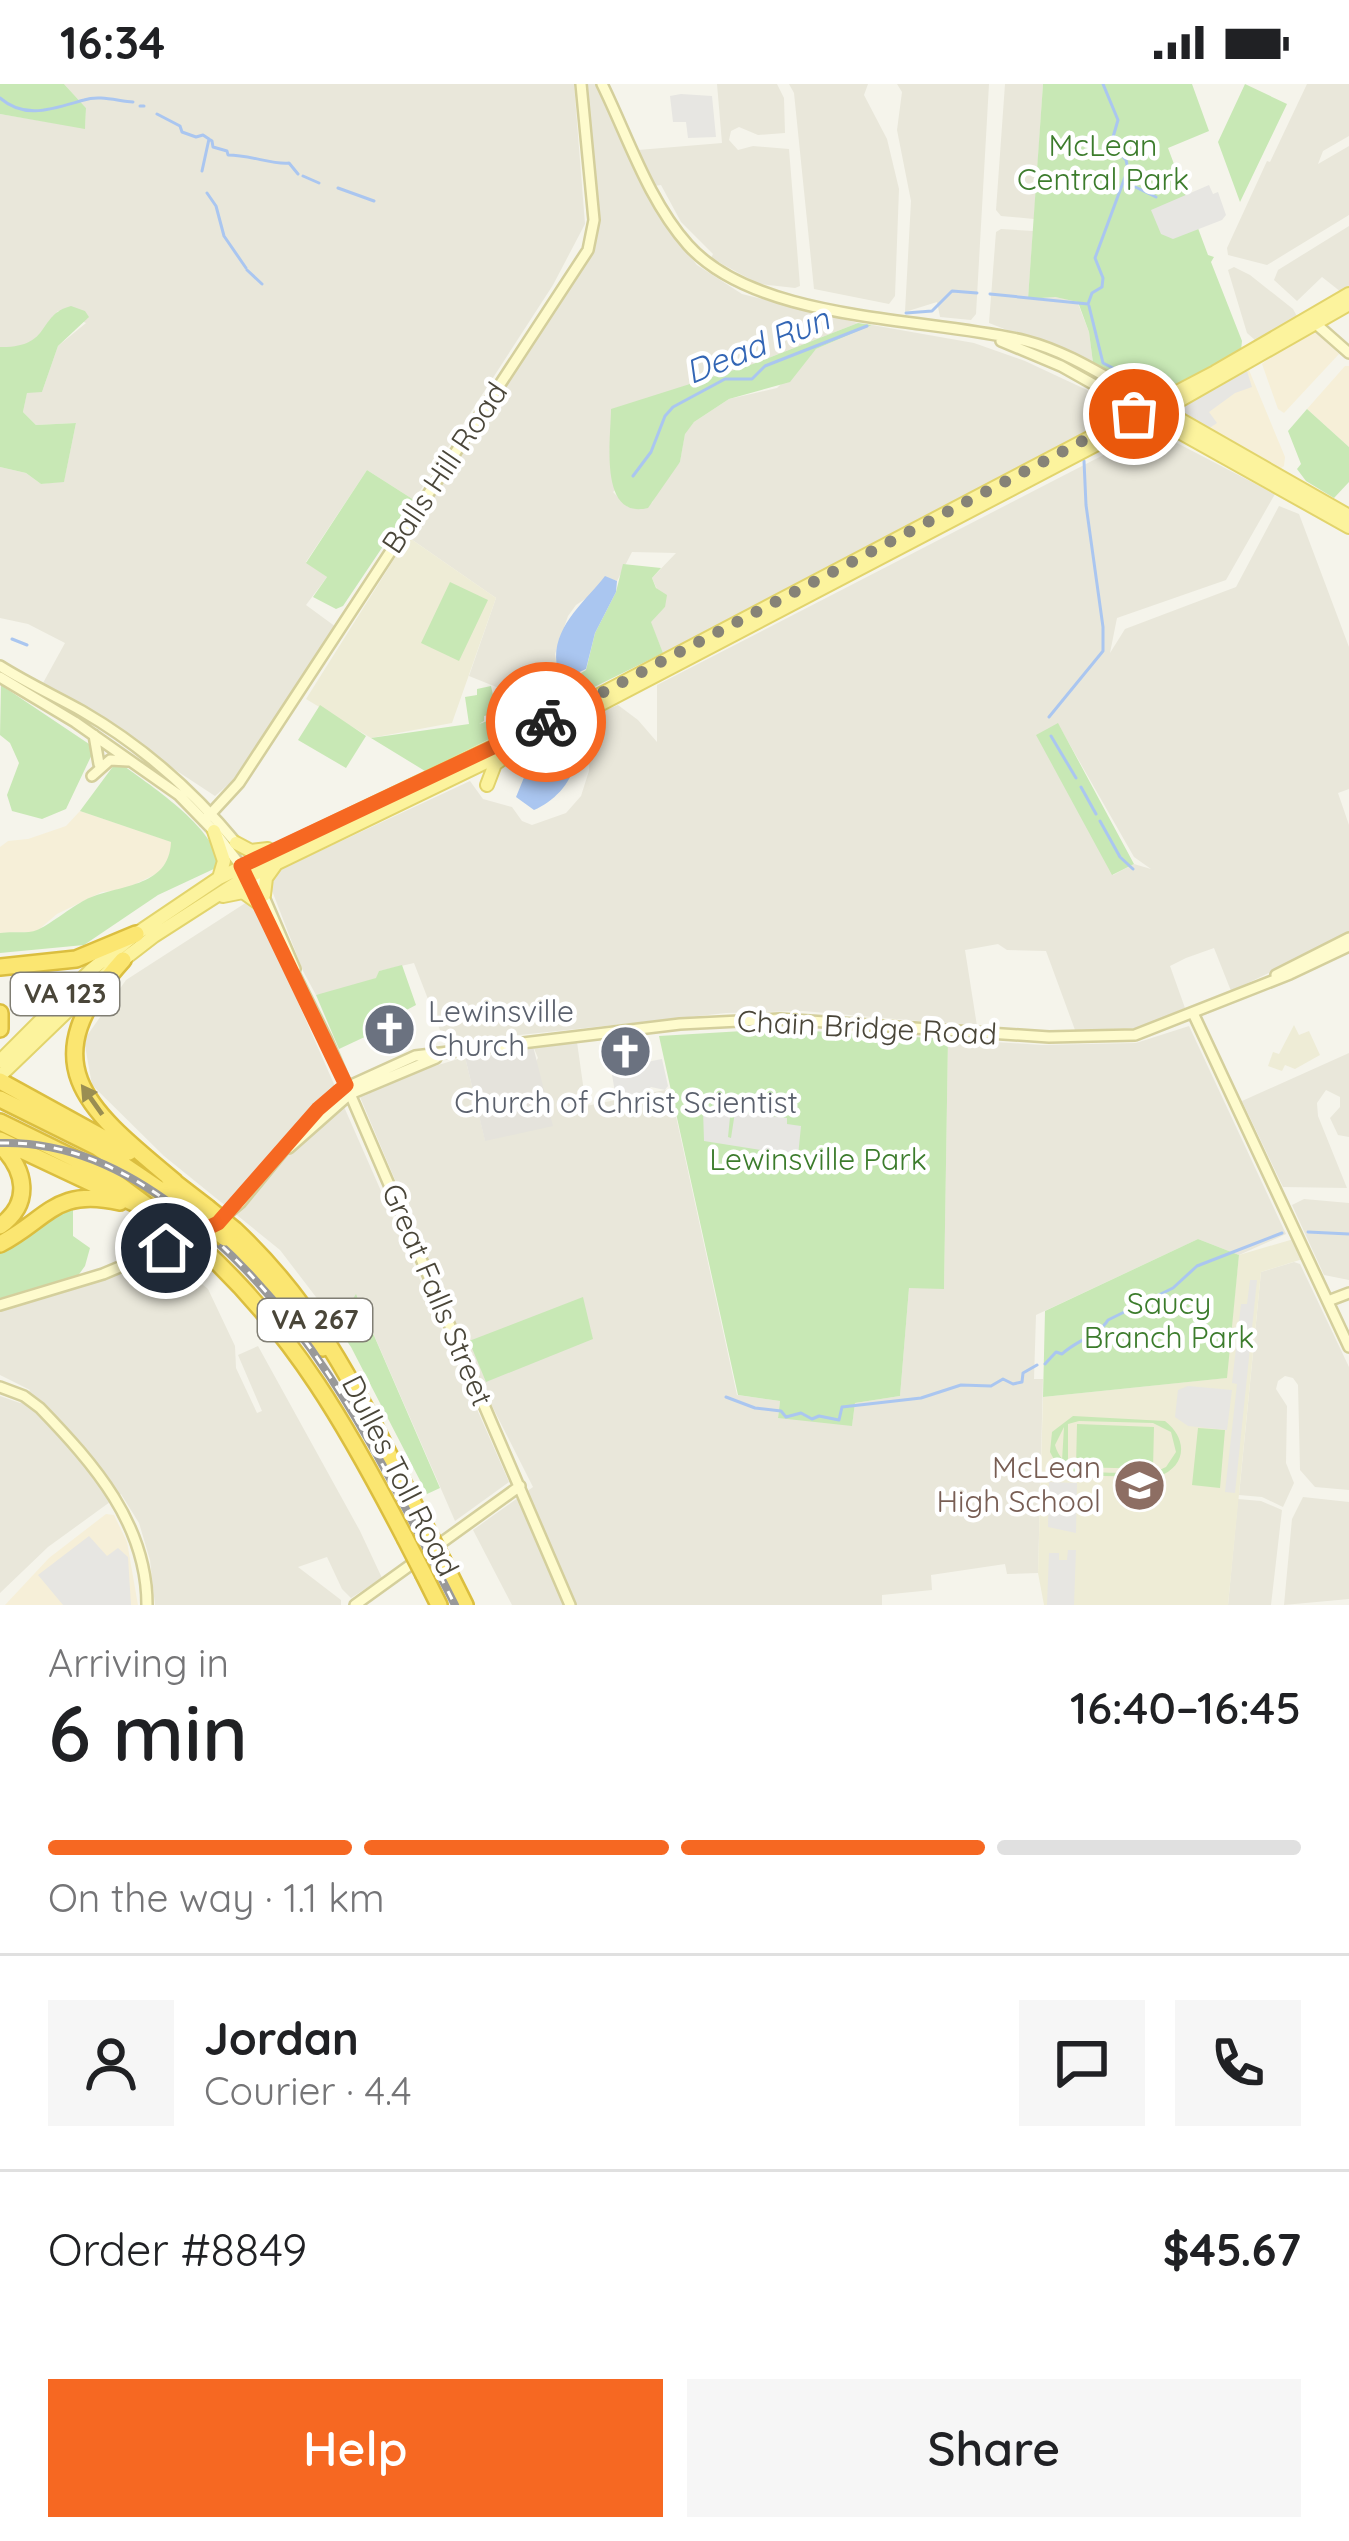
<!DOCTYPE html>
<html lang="en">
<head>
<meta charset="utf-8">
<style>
	:root { --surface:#fff; --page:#f6f6f6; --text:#202124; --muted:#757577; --line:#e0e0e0; --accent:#f66822 }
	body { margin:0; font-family:Quicksand,sans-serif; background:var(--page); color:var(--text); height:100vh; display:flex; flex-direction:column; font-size:45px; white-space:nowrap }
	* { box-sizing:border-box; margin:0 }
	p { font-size:39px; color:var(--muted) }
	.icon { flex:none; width:66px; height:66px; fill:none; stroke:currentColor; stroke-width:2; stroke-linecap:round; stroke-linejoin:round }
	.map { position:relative; height:1521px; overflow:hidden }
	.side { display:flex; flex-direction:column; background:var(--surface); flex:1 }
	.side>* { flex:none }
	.pin { position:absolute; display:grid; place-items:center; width:102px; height:102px; color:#fff; margin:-51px; border:6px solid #fff; border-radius:50%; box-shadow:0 3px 12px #0007 }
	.courier { position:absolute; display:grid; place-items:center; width:120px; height:120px; margin:-60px; border:9px solid #f66822; border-radius:50%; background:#fff; color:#222; box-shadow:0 3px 15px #0007 }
	.head em { font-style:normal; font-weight:600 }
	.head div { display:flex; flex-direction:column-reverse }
	.head { display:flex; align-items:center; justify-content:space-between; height:204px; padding:0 48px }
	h1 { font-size:78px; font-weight:600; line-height:90px }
	.bar { display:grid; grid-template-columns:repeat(4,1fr); gap:18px 12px; align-content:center; height:144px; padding:0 48px }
	.bar i { height:15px; border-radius:9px; background:var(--line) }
	.bar .current { background:var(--accent) }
	.bar p { grid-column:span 4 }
	.line { display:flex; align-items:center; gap:30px; padding:0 48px; border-top:3px solid var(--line) }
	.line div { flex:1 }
	.round { display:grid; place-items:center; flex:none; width:126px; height:126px; border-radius:0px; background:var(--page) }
	.action { display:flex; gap:24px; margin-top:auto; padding:24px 48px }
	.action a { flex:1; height:138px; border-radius:0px; background:var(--accent); color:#fff; font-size:48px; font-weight:600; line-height:138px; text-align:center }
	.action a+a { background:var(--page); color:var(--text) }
	.status { display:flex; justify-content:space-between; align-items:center; height:84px; padding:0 60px; background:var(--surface); direction:ltr }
	.status svg { height:33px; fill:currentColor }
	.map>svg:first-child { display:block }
	.residential { fill:#e9e7da; fill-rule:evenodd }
	.commercial { fill:#f6efd8 }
	.industrial { fill:#e5e3dc }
	.education { fill:#eeecd6 }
	.green { fill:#c8e8b5; fill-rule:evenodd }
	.parking { fill:#e7e6e2 }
	.water { fill:#aac6f0 }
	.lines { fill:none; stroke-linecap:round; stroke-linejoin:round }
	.stream { stroke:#aac6f0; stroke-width:3 }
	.secondary-casing { stroke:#d4cf9c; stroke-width:14 }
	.primary-casing { stroke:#e2d46c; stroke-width:16 }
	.highway-casing { stroke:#dbbe3f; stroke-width:20 }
	.secondary { stroke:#fefbcd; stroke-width:9 }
	.primary { stroke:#fcf39d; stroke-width:12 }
	.highway { stroke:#fbe671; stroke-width:15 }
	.rail-casing { stroke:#999; stroke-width:8 }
	.rail { stroke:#fff; stroke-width:3; stroke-dasharray:9; stroke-linecap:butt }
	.highway-bridge-casing { stroke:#dbbe3f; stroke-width:20; stroke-linecap:butt }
	.highway-bridge { stroke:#fbe671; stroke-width:15 }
	.oneway { fill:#9a8e52 }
	.done { stroke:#868377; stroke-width:12; stroke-dasharray:0 21.6 }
	.route { stroke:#f66822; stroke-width:15 }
	.labels { text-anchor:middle; stroke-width:9; stroke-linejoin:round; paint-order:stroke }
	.shield { fill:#fff; stroke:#807e74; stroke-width:3 }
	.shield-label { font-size:27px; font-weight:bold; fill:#4a4639 }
	.park-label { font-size:30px; fill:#3c7c2c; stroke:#fff }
	.street-label { font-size:30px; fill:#4a4639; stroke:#fff }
	.worship-label { font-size:30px; fill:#5b616d; stroke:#fff; text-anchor:start }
	.education-label { font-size:30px; fill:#785e54; stroke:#fff; text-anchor:end }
	.water-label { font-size:33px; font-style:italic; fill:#3366b5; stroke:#fff }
</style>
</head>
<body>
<div class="status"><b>16:34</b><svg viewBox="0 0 49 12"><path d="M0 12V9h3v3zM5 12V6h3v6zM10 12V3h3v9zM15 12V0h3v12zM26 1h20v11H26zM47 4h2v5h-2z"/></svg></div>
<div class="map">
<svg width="1349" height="1521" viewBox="0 0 1349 1521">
	<rect width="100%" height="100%" fill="#f5f4eb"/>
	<!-- residential -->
	<path class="residential" d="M64,0H574L585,140L553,201L414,416L367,386L306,478L327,493L306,521L336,543L238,692L215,712L43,599L65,559L28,540L0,534V383L26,389L41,400L64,397L76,339L36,341L23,328L27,308H42L58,262L86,239L58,227L36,256L23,263H0V30L85,44L86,24Z
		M585,0H596L665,141L697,181L742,210L858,239L753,280L613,408L628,423L652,419L661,400L680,378L685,349L694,338L729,315L777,304L816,265L872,241L974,259L1025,277L1102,313L1111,322L1114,336L663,569L650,537L665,523L652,494L676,469L632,468L617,497L605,493L594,509L576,521L568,532L555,570L559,599L552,614L539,620L469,592L496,514L408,453L590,174L599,142Z
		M717,0H777L784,14L785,49L758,51L739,43L731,47L729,56L738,66L753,62L789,65L800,202L795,204L759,200L711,174L713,170L681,138L661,101L654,102L638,66L722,59Z
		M789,0H868L864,11L887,55L899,105L895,212L889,220L814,205L794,9Z
		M897,0H989L976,230L971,236L940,233L937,218L905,228L911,117L897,46L902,8Z
		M1005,0H1043L1034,135L1001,132L996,126Z
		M1307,0H1349V52L1323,67L1318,80L1349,62V131L1267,181L1228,171L1227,164L1267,77L1270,78Z
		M1349,142V204L1341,208L1322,193L1297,217L1274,196L1278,186Z
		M1001,145L1033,147L1028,215L1054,213L1077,217L1089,248L1093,279L989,239L996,148Z
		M1234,183L1250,191L1293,225L1298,234L1256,257L1247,249L1228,186Z
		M1152,346L1275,410L1226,496L1117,534L1110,569L1125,545L1236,503L1279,422L1299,430L1349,563V705L1338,709L1349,741V851L1231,907L1214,864L1186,874L1170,882L1185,924L1138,944L1075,946L1046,867L1007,866L998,860L965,866L977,942L803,927L726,929L445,959L414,879L379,887L377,894L337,908L316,911L303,887L271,804L277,787L470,697L483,715L512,723L522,737L532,741L566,729L581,712L589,687L588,634L618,621L638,636L657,658V601ZM1058,640L1134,773L1151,785L1134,780L1113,791Z
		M247,818L257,825L509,1398L455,1437L357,1212L349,1221L334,1224L319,1217L280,1166L164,1072L92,1001L84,956L126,896Z
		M1189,942L1286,1150L1239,1171L1198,1155L1036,1231L1034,1295H1043L1038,1489L1007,1490L1005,1480L931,1491L932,1506L882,1511V1521H512L473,1446L533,1403L482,1302L360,1013L411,989L465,973L485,1056L538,974L533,962L577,958L586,1022L670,1005L737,1311L780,1317L778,1333L852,1341L855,1319L900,1312L909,1204H944L948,955L1042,961L1136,959Z
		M1349,969V1053L1338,1051L1330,1034L1340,1023V1013L1326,1006L1317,1019L1318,1032L1347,1104L1283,1103L1242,1017Z
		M1304,1115L1349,1119V1196L1324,1191L1292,1121Z
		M167,1171L208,1205L235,1262L236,1284L257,1329L262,1327L238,1271L258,1262L360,1447L382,1494L351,1514L342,1505L327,1473L298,1483L341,1516V1521H155L150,1476L139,1439L121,1410L48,1463L0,1509V1312L20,1319L30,1306L0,1291V1226Z
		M1294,1178L1300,1180L1349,1283V1406L1315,1403L1300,1386L1298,1301L1293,1294L1285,1292L1278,1297L1276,1305L1287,1322L1286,1379L1294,1399L1283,1423L1262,1413L1239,1411L1261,1188Z
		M1303,1413L1349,1418V1515L1284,1521L1292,1435Z
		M1238,1415L1261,1417L1282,1426L1271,1521H1228Z"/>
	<!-- commercial -->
	<path class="commercial" d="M1314,247L1339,270L1284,329L1278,325L1262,280L1282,263Z
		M1345,282H1349V363L1307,325Z
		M1249,286L1285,373L1284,382L1280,385L1184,329V322Z
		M80,727L172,758L171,772L158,789L123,806L102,808L57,830L36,848L0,849V763L8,757L28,755L66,742Z
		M106,1430L114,1431L127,1458L138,1521H5L49,1474Z"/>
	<!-- industrial -->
	<path class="industrial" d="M533,962L553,1042L485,1057L465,973Z"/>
	<!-- education -->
	<path class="education" d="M408,453L496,514L452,639L371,654L306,615Z
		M1294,941L1299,951L1309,947L1320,971L1295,985L1285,981L1282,987L1268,982L1273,968L1279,970Z
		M1297,1154L1306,1174L1261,1188L1228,1521H1044L1038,1489L1043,1313L1226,1294L1239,1171Z"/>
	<!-- green -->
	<path class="green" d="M0,0H64L86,24L85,45L0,30Z
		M1043,0H1192L1209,47L1168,64L1208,171L1214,173L1211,178L1242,257L1241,266L1170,305L1147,310L1093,279L1089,248L1078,218L1055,213L1028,215Z
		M1245,0L1287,20L1240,118L1218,58Z
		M71,222L85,227L89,233L58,262L42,308L27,309L23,328L36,341L76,339L64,398L41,400L26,389L0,383V263C53,264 36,231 71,222Z
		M858,239L872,241L816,265L790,298L729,315L694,338L685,350L680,378L648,424C598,436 611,354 611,325L753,280Z
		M1307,325L1349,363V398L1334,414L1306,397L1297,385L1301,380L1288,347Z
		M367,386L414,416L343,522L336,525L313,513L327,493L306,479Z
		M623,480L661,484L652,494L656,504L667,511L665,523L651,538L663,569L425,687L371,654L469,640L465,613L477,611V605L491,602L497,629L484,632V637L479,640L552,614L559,599V586L576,592L586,586L595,549L616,508Z
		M450,498L488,516L459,577L421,559Z
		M1,601L95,664L66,725L42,735L12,727L7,711L19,679L10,659L0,651Z
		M320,621L366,652L346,684L298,656Z
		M1058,639L1134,780L1112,791L1036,651Z
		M117,677C145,698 220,745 218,783L158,811L84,861L0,869V849C11,847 28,850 37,846C46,843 73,822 85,816C117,800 169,805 171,758L80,727Z
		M402,881L416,921L382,939L377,928L367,932L371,950L339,965L316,911L376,894L379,887Z
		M777,945L948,955L944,1205L909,1204L900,1312L855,1319L852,1342L778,1334L780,1317L738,1311L659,952Z
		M73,1125V1152L90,1164L85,1182L77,1193L0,1215V1167C28,1156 42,1131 73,1125Z
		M1198,1155L1239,1171L1227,1294L1043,1313L1045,1227Z
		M356,1210L440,1404L427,1410L351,1263L319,1217L334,1224L349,1221Z
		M583,1213L593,1255L486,1298L469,1257Z
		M1073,1332L1165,1337C1188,1355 1187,1382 1158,1393L1049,1391V1385H1059L1050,1368L1052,1348ZM1079,1337L1153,1339L1171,1348L1176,1368L1166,1383L1155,1388C1123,1387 1064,1398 1055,1361L1064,1343L1062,1377H1068V1340Z
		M1077,1340L1154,1343L1153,1385L1076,1383Z
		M1198,1344L1225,1346L1220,1404L1192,1401Z"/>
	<!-- parking -->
	<path class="parking" d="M681,10L712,12L716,53L688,54L686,38H673L670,12Z
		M1209,101L1213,110L1218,108L1226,131L1222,136L1173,155L1161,150L1151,126Z
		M1247,287L1252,303L1235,309L1209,328L1217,339L1208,345L1185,332V320Z
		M662,975L668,1002L665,1006L651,1003L644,1009L616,1014L611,985Z
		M703,1025L727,1029L730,1033L728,1053L731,1054L735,1028L787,1034V1040L801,1042L798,1072L704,1057Z
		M1250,1196H1257L1235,1409L1225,1408L1237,1300L1232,1299L1241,1220H1247Z
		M1188,1302L1232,1306L1227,1346L1188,1342L1175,1333L1178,1306Z
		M1049,1398L1077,1399L1076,1449L1048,1443Z
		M89,1452L107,1472L118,1464L128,1473L131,1521H63L38,1491Z
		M1068,1466H1076L1074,1521H1047L1049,1469H1059V1476H1067Z"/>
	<!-- water -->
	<path class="water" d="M605,492L617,497L616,508L595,549L586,585L573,591L557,583C550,544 585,518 605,492Z
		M567,675L575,679C571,700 553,718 534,726L516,713L525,691L524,681Z"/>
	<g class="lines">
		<!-- stream -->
		<path class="stream" d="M0,14C25,36 52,25 84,16C99,11 118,17 133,18
			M140,22H144
			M157,30L180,42L182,48L196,53L203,51L212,57L213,63L227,67L228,71C251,71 273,81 289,79L298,90
			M202,87L209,55
			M303,92L319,99
			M1125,98L1156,113
			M338,104L374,117
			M207,109L216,122L224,152L246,184
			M247,186L262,200
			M990,210L1088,220
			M1088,220L1092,209L1102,203L1103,194L1095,174L1128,85L1126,76L1111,60L1118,36L1103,0
			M1089,222L1103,279L1153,304
			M906,229L932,227L952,207L977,209
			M633,392L651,368L665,332L673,323L725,295H752L765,282L867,242
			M12,555L27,561
			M1049,633L1103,567V543L1086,421L1084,377
			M1051,652L1076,694
			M1081,703L1096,730
			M1100,737L1120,773L1133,785
			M1308,1148L1349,1150
			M1045,1280L1056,1268L1062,1270C1075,1257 1099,1251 1108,1236L1173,1204L1197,1182L1282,1149
			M726,1313L755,1324L781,1327L786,1333L801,1329L812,1335L819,1332L839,1336L842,1323L921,1314L961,1301L991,1302L1003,1295L1013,1300L1022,1298L1023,1289L1037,1281"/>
		<defs>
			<path id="secondary" d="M602,0C628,53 648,116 688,161C758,239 929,233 1026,257C1065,267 1099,289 1133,308
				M1316,240L1349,269
				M1001,257L1061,282L1141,327
				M0,582C27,599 55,612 82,627C141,661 194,708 237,760
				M0,593L75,638L179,711L214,747L241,782L326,954L570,1521
				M94,651L99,680
				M92,692L110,676L128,677
				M204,737L239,699L588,166L594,136L581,0
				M252,785L295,885
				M1276,891L1349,854
				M1193,929L1349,1263
				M289,1064L350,1010L436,974
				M1328,1217L1349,1209
				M0,1221L103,1190L208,1146L240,1119L304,1041L338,1007L415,972L680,940L780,935L1049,953L1135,951L1290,890L1349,862
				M0,1303L24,1312L40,1324C94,1380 147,1440 147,1521
				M355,1521L520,1402"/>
			<path id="primary" d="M1102,305L1118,323L1115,339
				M1132,308L1168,309
				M1160,324L1349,432
				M1147,330L1349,443
				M487,701L495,680L505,673
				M214,747L224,777L219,794
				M236,759L251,767L268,765
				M264,811L266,794L276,780
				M223,812L243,808L257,818
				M0,977L91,886L136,850L219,794L576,623L1215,288L1349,210
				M0,992L110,886L154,852L238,798L544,650L1170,322L1349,220"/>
			<path id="highway" d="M123,876C29,980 86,1024 175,1098
				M0,883L76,875L136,850
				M0,929V945
				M0,997L129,1068
				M0,1015L97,1063L197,1131
				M0,1038L102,1088L189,1153
				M0,1056L138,1121
				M0,1061C26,1086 32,1119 0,1142
				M169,1094L208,1124
				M235,1146C328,1233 367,1330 424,1440
				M225,1154L278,1208L323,1264
				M0,1160C48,1135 55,1103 120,1118
				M203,1165C295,1250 348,1344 405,1454
				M443,1477L465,1521
				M424,1491L439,1521"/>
		</defs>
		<!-- secondary casing -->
		<use href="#secondary" class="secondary-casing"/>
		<!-- primary casing -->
		<use href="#primary" class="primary-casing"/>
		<!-- highway casing -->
		<use href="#highway" class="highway-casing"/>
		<!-- secondary -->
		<use href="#secondary" class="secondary"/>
		<!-- primary -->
		<use href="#primary" class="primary"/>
		<!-- highway -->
		<use href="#highway" class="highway"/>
		<defs>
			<path id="rail" d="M0,1059C67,1057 125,1085 178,1125C312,1227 380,1374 455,1521"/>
		</defs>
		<!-- rail casing -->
		<use href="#rail" class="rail-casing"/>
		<!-- rail -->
		<use href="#rail" class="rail"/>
		<defs>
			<path id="highway-bridge" d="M208,1124L235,1146
				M197,1131L225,1154
				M189,1153L203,1165
				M424,1440L443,1477
				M405,1454L424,1491"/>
		</defs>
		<!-- highway-bridge casing -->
		<use href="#highway-bridge" class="highway-bridge-casing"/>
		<!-- highway-bridge -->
		<use href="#highway-bridge" class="highway-bridge"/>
	</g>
	<!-- one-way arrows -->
	<defs><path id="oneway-solid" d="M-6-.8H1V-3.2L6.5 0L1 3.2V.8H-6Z" transform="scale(3)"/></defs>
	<use class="oneway" href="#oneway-solid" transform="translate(92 1016) rotate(-125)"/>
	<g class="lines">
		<!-- done -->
		<path class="done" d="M546,638L1134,330"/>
		<!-- route -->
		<path class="route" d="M166,1164L218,1139L318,1025L346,1001L241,782L546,638"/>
	</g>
	<!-- icons -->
	<defs>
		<symbol id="church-disc" viewBox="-11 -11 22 22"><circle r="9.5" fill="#6b7280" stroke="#fff"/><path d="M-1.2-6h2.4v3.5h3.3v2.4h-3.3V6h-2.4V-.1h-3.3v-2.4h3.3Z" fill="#fff"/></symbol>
		<symbol id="school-disc" viewBox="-11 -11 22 22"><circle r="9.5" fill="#8d6e63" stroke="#fff"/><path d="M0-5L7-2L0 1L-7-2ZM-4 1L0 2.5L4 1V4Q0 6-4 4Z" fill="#fff"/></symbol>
	</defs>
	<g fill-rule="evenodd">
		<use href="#church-disc" x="360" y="916" width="59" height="59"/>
		<use href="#church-disc" x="596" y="938" width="59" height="59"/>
		<use href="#school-disc" x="1110" y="1372" width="59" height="59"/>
	</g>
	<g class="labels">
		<!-- shield labels -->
		<g class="shield">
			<rect x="11" y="889" width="108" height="42" rx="9"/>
			<rect x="258" y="1215" width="114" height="42" rx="9"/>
		</g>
		<g class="shield-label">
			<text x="65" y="919">VA 123</text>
			<text x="315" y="1245">VA 267</text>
		</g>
		<!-- park labels -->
		<g class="park-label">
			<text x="1103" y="72">McLean<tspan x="1103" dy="34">Central Park</tspan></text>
			<text x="818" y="1086">Lewinsville Park</text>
			<text x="1169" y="1230">Saucy<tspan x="1169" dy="34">Branch Park</tspan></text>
		</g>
		<!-- street labels -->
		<g class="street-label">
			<text transform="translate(445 384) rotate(-56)" y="10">Balls Hill Road</text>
			<text transform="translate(867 944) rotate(3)" y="10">Chain Bridge Road</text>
			<text transform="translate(437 1211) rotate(67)" y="10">Great Falls Street</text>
			<text transform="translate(400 1392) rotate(63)" y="10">Dulles Toll Road</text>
		</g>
		<!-- worship labels -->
		<g class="worship-label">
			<text x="428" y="938">Lewinsville<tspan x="428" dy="34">Church</tspan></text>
			<text x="626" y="1029" text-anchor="middle">Church of Christ Scientist</text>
		</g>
		<!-- education labels -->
		<g class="education-label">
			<text x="1101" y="1394">McLean<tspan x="1101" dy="34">High School</tspan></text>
		</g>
		<!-- water labels -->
		<g class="water-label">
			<text transform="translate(757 261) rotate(-22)" y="12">Dead Run</text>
		</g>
	</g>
</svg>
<div class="pin" style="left:1134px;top:330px;background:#ea580c"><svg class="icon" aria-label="bag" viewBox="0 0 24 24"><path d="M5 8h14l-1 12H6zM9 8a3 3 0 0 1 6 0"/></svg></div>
<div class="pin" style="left:166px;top:1164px;background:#1f2937"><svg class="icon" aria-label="home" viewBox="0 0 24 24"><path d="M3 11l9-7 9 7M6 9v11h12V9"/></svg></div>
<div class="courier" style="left:546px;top:638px"><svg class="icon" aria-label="bike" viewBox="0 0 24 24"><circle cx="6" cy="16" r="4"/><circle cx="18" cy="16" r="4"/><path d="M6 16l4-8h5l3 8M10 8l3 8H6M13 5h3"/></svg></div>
</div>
<section class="side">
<div class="head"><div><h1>6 min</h1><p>Arriving in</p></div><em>16:40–16:45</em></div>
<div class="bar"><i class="current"></i><i class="current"></i><i class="current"></i><i></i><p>On the way · 1.1 km</p></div>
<div class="line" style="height:216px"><a class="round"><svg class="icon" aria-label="person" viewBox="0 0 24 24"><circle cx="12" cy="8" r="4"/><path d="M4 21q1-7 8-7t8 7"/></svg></a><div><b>Jordan</b><p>Courier · 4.4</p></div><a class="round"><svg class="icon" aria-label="chat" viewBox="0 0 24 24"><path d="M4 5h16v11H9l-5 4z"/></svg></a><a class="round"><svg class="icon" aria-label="phone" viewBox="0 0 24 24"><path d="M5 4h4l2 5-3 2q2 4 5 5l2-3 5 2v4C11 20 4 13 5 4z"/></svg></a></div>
<div class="line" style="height:156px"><div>Order #8849</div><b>$45.67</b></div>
<div class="action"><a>Help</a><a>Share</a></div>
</section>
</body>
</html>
